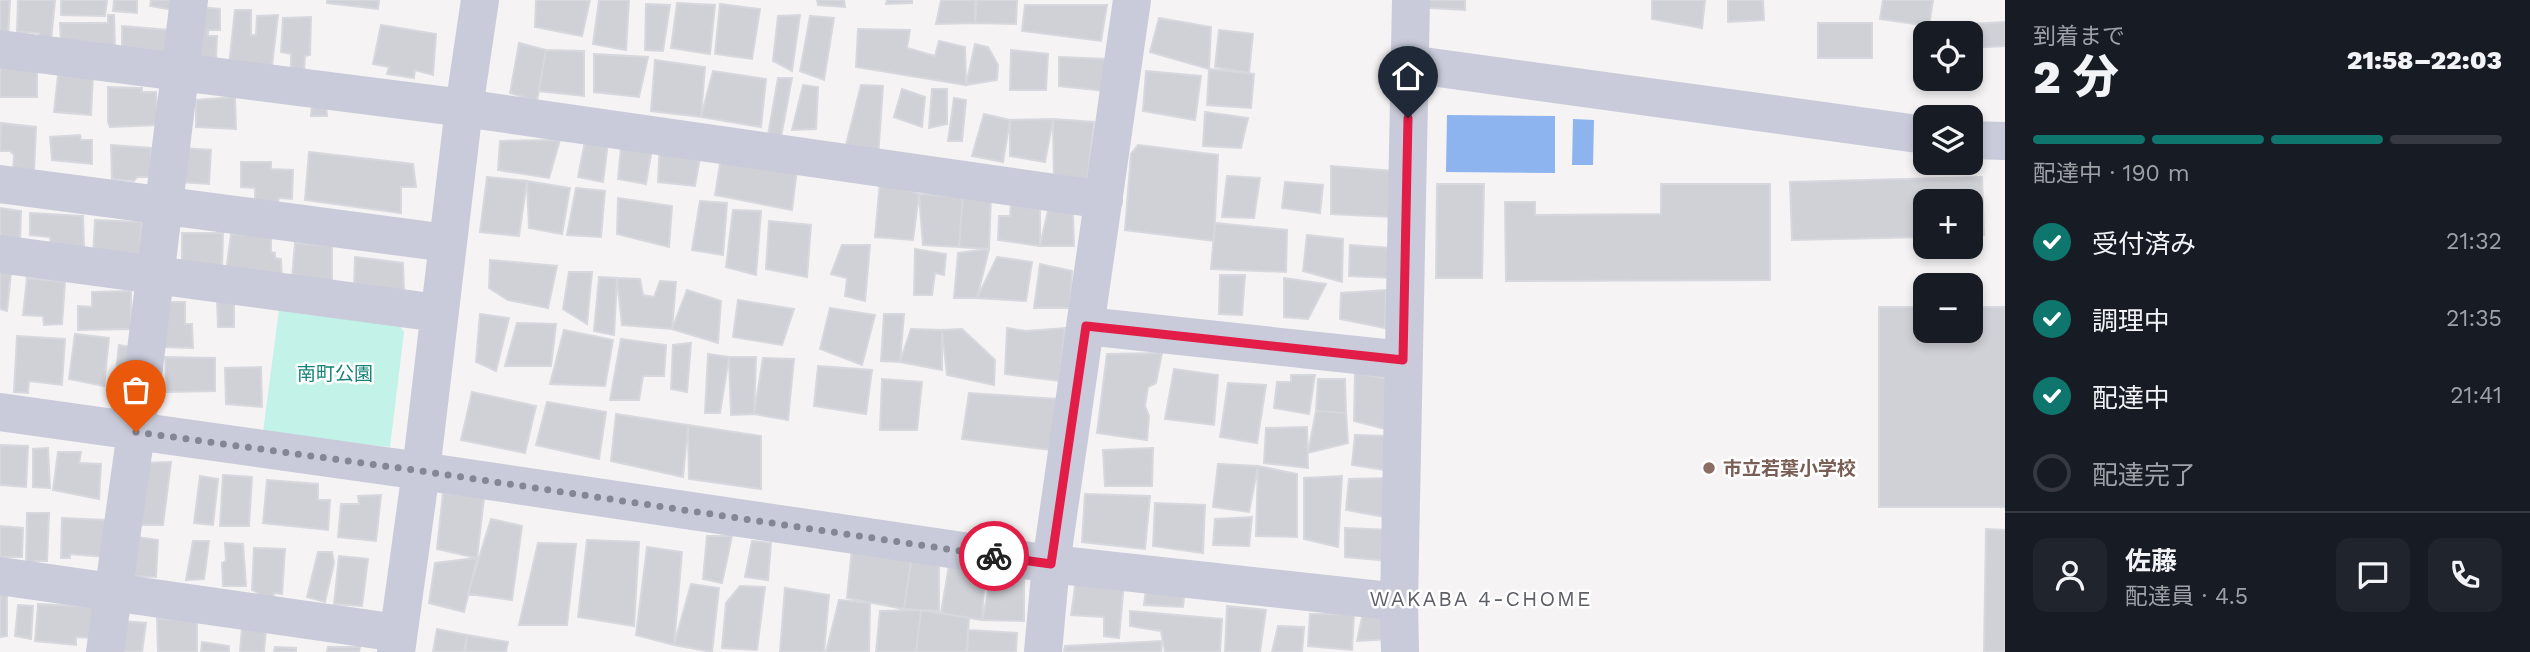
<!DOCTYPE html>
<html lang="ja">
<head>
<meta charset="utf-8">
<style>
	:root { --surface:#171b24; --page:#20242c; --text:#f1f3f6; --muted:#9ea1a6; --line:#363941; --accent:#0f766e }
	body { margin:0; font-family:"Work Sans","Noto Sans JP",sans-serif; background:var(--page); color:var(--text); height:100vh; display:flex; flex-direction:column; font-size:26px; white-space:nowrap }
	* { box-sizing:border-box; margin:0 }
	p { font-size:23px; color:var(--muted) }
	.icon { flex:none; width:38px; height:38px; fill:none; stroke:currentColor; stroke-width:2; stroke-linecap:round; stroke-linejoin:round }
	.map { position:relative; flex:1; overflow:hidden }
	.details { display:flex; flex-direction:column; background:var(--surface); width:525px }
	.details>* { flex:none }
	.fabs { position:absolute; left:1913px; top:21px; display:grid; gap:14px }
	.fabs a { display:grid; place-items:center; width:70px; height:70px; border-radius:14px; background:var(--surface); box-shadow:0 4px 10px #0003; font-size:35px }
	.pin { position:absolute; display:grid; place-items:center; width:60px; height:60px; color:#fff; margin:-72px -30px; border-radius:50% 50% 50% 0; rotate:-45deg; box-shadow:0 0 7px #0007 }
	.pin .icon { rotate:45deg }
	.courier { position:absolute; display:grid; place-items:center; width:70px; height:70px; margin:-35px; border:5px solid #e11d48; border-radius:50%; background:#fff; color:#222; box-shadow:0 2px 9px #0007 }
	.head em { font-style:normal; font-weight:800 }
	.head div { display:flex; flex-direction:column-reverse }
	.head { display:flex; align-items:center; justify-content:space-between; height:119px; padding:0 28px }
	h1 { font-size:46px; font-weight:800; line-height:52px }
	.bar { display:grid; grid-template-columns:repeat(4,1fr); gap:10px 7px; align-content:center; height:84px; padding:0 28px }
	.bar i { height:9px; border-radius:5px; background:var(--line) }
	.bar .selected { background:var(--accent) }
	.bar p { grid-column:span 4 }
	.line { display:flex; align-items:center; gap:18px; padding:0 28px; border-top:2px solid var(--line) }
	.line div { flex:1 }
	.round { display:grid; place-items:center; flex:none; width:74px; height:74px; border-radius:14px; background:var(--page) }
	ol { padding:0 28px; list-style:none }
	li { display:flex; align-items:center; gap:21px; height:77px }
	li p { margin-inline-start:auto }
	li .icon { padding:7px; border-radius:50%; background:var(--accent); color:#fff; stroke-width:4 }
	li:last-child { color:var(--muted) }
	li i { width:38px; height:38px; border:4px solid var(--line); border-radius:50% }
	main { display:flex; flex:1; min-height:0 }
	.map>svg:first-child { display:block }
	.green { fill:#c2f2e8 }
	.water { fill:#8eb4f0 }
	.building { fill:#d0d0d7; stroke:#d7d7de; stroke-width:2 }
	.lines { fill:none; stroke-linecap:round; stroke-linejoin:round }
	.minor { stroke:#c9cbda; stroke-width:38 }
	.done { stroke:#858694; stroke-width:7; stroke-dasharray:0 12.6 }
	.route { stroke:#e11d48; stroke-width:9 }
	.education-dot { fill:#8d6e63; stroke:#fff; stroke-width:2.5 }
	.labels { text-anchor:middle; stroke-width:5; stroke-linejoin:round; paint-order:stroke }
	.park-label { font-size:19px; fill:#158278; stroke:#fff }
	.education-label { font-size:19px; font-weight:bold; fill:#785e54; stroke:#fff; text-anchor:start }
	.neighbourhood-label { font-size:21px; letter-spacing:2px; fill:#5f5f68; stroke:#fff }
</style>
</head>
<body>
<main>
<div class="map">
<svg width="2005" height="652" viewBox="0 0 2005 652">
	<rect width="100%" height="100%" fill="#f5f3f3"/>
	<!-- green -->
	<path class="green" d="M280,302L392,315L404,332L390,447L263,432Z"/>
	<!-- water -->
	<path class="water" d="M1447,115L1555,116V173L1446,172Z
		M1573,119L1594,120L1593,165H1572Z"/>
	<!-- building -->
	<path class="building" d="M0,0H10L8,36H0Z
		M18,0H55L51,41H39V33L17,32Z
		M61,0H107L105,16L61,15Z
		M114,0H137V13L113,11Z
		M151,0H175L174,10L150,6Z
		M327,0H379L378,9L327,3Z
		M536,0H590L582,36L535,27Z
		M599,0H629L626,50L593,44Z
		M817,0H844L845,7L818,5Z
		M887,0H912V3L886,4Z
		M941,0H975V23L936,24Z
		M977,0H1017L1016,24L975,23Z
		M1415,0H1465V10L1414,7Z
		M1652,0H1705L1702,28L1652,19Z
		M1728,0H1763L1764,20L1728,22Z
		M1883,0H1933L1929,26L1880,19Z
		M677,3L715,5L710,54L671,48Z
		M646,4L670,5L663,51L645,50Z
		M720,4L760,9L752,59L715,54Z
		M1025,5H1107L1101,41L1022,31Z
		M200,7L220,9V30H208V36H217L216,60L193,63Z
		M235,10H251V35H256L257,16L278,15L272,66L229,65Z
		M108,15H114L115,48L61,45L60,23H108Z
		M800,15L792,71L773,61L778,16Z
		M810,16L834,18L824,80L800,71Z
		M311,17L310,55L305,56L304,72H291V54L281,52L283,18Z
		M1159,18L1211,27L1209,69L1150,52Z
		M2005,22V46L1970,48V33H1936V26Z
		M1818,23H1872V58H1818Z
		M381,25L436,34L433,75L415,70L414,78L387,74L389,67L373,64Z
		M122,26L169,30L170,54H122Z
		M858,29L910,30L907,48L935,56L939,41L965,47L966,85L856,67Z
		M1219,30L1253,34L1249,73L1215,67Z
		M519,43L546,50L537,101L510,93Z
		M975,44L988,47L998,65L997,80L966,85Z
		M546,50L584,51V96L539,91Z
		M1011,50L1048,54L1046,90H1010Z
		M594,54L648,57L639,97L594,92Z
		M1059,57L1108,59L1105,91L1059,86Z
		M655,60L705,67L701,117L651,111Z
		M0,62L37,65V97H0Z
		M1209,69L1254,74L1251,108L1207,105Z
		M713,71L766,79L761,127L701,117Z
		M1146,71L1201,76L1195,120L1143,111Z
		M58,75L93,76L91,115L54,112Z
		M778,78H792L781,137L768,135Z
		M803,85L818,87L816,129L792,130Z
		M861,85L883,86L878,158L844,153Z
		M108,87L142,88V92H156L158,125L110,127L108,122Z
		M902,89L925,97L922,127L894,117Z
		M932,89H947V124L929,128Z
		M235,97L236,129L196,127V100Z
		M954,98L966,100L962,141H948Z
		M312,104L326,105L327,116H311Z
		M1205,112L1248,118L1241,148L1203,146Z
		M984,114L1010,120L1003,162L972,156Z
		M1053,119L1045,162L1010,156V120Z
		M1053,119L1094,122L1087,183L1054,181Z
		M1,123L36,127L34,172H13L14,155L10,151H0Z
		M80,135L81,140H92V164L52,160L50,137Z
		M560,140L549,178L498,170L500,141Z
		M585,141L608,143L603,182L578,177Z
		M660,141L702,146L695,186L658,182Z
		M111,145L151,148V177H137L134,181L112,179Z
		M1138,145L1218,155L1214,241L1125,230L1131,154Z
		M621,147L652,149L646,184L618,179Z
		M183,148L211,150L209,184L180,182Z
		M309,152L413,164L416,187H401V213L305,200Z
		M721,158L797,169L792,210L715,195Z
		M241,162H271V169L293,170L292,199L279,198L277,205L255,204V188L241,187Z
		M1331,166L1393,171L1392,217L1331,214Z
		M1227,176L1260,178L1254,218L1222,217Z
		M487,177L527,181L519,236L480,232Z
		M1982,177L1984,235H1970V201H1925V237L1792,240L1790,182Z
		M527,181L570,188L562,234L529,228Z
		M880,181L919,194L913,240L875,237Z
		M1285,182L1323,185L1320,213L1282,208Z
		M1437,184H1484L1482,278H1436Z
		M1661,184H1770V280L1506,281L1505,202H1535V215L1661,214Z
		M576,188L605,191L601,237L567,235Z
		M919,194L963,197L959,247L923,245Z
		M991,196L989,249L959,247L963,197Z
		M618,198L672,206L669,247L617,234Z
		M1040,200V246L998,240L999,216H1010L1011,203Z
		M700,201L727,203L723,255L692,250Z
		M1049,206H1066L1073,215L1074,246H1040Z
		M0,208L21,211L20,243L0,241Z
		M733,210L761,211L756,275L726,267Z
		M30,213L83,216L84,247L51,245L50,237L30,235Z
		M95,220L142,222L139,259L93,256Z
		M769,221L811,225L807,277L766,269Z
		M1215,223L1287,230L1286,272L1211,269Z
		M182,233H223L222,270L182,268Z
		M231,234L271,236V252L275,253V258L281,259L282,279L226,272Z
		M1307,235L1343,239L1342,282L1303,271Z
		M295,243L332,246V282L292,278Z
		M842,245H870L865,301L845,296L847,278L831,274Z
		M1350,245L1391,248L1392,278L1349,276Z
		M915,249L946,254L944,275L935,273L932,295H914Z
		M989,249L977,298H954L958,253Z
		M355,257L403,263L404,293L354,289Z
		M997,257L1032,262L1026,301L977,298Z
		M490,260L557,266L548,308L508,300L489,288Z
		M0,262L12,263L7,311L0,309Z
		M1040,264L1072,271L1070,308H1034Z
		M569,272H592L587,324L563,309Z
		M1220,275H1245L1242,315L1219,314Z
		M599,277L617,278L614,335L594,331Z
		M27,278L65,282L62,324L44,325L43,316L23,315Z
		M617,278L640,279L643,295L654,297L660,281L676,282L672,329L622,325Z
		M1284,278L1326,284L1308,319L1284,317Z
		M687,290L721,301L718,343L672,329Z
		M1386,290L1385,328L1340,319L1341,293Z
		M131,291V329L78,330V306L92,307V292Z
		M738,300L794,309L782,345L733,337Z
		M217,301H234V327H218Z
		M163,302H185V324H192L193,348L162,347Z
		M1879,307H1925V331H1970V307H2005V507H1879Z
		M830,308L875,315L862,365L820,349Z
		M480,314L509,318L496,371L476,362Z
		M884,314H904L900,362L881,361Z
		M517,323L556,324L551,366H505Z
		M1007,328L1026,331L1065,328L1059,381L1005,374Z
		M911,329L942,330V370L900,362Z
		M962,329L995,360L994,385L947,375L942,330Z
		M564,330L613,340L605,386L550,384Z
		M75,334L109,338L104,386L69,379Z
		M17,336L65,339L62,385L29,381L28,393L14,392Z
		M621,339L666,345L664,376H643L639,400H610Z
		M691,343L687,392L671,389L673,345Z
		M119,345L132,347L125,411L112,408Z
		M1162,353L1156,383L1148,387L1145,406L1149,416L1147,440L1097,433L1107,354Z
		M708,354L729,357L720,413H705Z
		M165,357L215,358V391L167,392Z
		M729,357H756L754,414L731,415Z
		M763,358L794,359L788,420L754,414Z
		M818,366L872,370L866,414L814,406Z
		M261,367L262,407L226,404L225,368Z
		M1174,369L1218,375L1214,425L1165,419Z
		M1355,373L1395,380L1393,431L1354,421Z
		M1291,375H1315L1309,414L1274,408L1277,382H1291Z
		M882,379L922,382L917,430H880Z
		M1318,379H1345L1346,413L1316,411Z
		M1228,383L1266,385L1257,443L1220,437Z
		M472,392L536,406L525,453L461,440Z
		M969,393L1058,399L1051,450L962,439Z
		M547,402L606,412L599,459L536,445Z
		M1316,411L1346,413L1348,443L1308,453Z
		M616,414L688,425L683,477L611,461Z
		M688,425L761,436V489L689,479Z
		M1307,427L1308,468L1264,463L1266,428Z
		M1355,435L1388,436L1385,470L1352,465Z
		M0,445L28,446L26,487L0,485Z
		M48,448L50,488L33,487V449Z
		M1153,448L1152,486H1105L1103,450Z
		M58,452H81L79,463L101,464L99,499L53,490Z
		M171,462L163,525H135L140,463Z
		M1218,464L1258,466L1249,512L1213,507Z
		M1258,466L1297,474V537L1256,536Z
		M223,475L252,477L249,526H220Z
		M200,476L218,479L213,525L194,523Z
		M1342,476L1338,547L1304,539V478Z
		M1390,478L1385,517L1346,510L1349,479Z
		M267,480L318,484V500H330L328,530L263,523Z
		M443,493L484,498L477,558L437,549Z
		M1085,494L1150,496L1145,549L1082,542Z
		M381,495L376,541L338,537L341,504H359L358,496Z
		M1155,503L1205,505L1203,553L1153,546Z
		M27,513H49L47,561H35L34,566L26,565Z
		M1252,517L1249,546L1213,545L1215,519Z
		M62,518L106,520L105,557L70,554V558H61Z
		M491,519L522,526L512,600L468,594Z
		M0,526L23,528L22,557H0Z
		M1345,528L1391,530L1390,561L1345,557Z
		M1986,529L2005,530V652H1984Z
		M131,536L158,540L156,577L128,576Z
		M707,536H732L722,583L703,579Z
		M587,540L639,542L634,626L578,617Z
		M193,541H209L204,579L186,580Z
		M752,541L771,543L768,580L745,577Z
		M225,543L243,544L246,586H223L222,563L226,561Z
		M538,543L576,544L567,625H519Z
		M647,547L682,552L674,645L636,635Z
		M254,548L285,549L282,594L274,593L273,600H257L258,593L252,590Z
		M852,548L912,555L904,609L847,598Z
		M318,552H332L334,563L325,602L307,597Z
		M912,555L939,561V611L904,609Z
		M339,556L368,559L362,606L334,604Z
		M477,558L464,612L429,603L435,563Z
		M949,565L985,568L982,620L941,613Z
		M993,569L1024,571V621L982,620Z
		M1125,572L1119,638L1104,636V617L1071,615L1076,580Z
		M691,584L719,588L712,652L674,645Z
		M740,586L765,587L757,650L722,648L726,603Z
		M785,588L829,595L824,652H780Z
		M1185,588L1183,607L1144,605L1146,589Z
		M0,594L7,595V636L0,637Z
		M839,600L870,603L869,652H826Z
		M38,604L95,607L92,638L76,637V645L35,641Z
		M18,605L33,606L31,639L15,636Z
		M1227,606L1266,610L1260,652H1225Z
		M921,610L916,652H876L880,611Z
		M921,610L969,618L967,652H916Z
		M1130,611L1222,619L1220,652H1165L1161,631L1130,626Z
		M1363,613L1389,614L1393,639L1357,641Z
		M1310,614H1354L1352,650L1308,646Z
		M157,618L197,621V652H158Z
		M122,621L146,623L142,652H118Z
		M1278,626L1304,627L1302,652H1272Z
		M242,627L266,629L264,652H240Z
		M437,629L467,635L465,652H433Z
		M968,630L1017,633L1016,652H967Z
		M467,635L508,642L506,652H464Z
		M1162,641L1161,652H1064L1065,646Z
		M202,642L229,646V652H201Z
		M275,647L296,648V652H274Z
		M328,647H360L359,652H327Z"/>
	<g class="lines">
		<!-- minor -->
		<path class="minor" d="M0,49L464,108L1104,200
			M1409,64L1925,135
			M1970,140L2005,141
			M0,184L447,243
			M0,254L438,313
			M1086,326L1403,360
			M0,412L421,471L1051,564L1399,602
			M0,576L398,633
			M105,652L136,432L189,0
			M396,652L421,471L464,108L480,0
			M1043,652L1051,564L1132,0
			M1400,652L1399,602L1411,0"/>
	</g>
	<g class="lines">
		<!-- done -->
		<path class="done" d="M136,432L421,471L994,556"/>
		<!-- route -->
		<path class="route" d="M994,556L1051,564L1086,326L1403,360L1408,118"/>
	</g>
	<!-- markers -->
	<circle class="education-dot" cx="1709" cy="468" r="7"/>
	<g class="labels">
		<!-- park labels -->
		<g class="park-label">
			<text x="335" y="380">南町公園</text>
		</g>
		<!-- education labels -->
		<g class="education-label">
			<text x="1723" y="475">市立若葉小学校</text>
		</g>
		<!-- neighbourhood labels -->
		<g class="neighbourhood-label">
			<text x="1481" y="606">WAKABA 4-CHOME</text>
		</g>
	</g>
</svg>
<div class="fabs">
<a><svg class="icon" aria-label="locate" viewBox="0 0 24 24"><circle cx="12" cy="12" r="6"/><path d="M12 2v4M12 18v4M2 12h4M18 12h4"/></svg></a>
<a><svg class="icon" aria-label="layers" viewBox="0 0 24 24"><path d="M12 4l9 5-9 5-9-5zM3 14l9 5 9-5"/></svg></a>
<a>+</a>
<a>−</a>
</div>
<div class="pin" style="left:136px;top:432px;background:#ea580c"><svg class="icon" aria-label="bag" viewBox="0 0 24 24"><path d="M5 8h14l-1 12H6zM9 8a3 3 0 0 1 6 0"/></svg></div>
<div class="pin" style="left:1408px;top:118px;background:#1f2937"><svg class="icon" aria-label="home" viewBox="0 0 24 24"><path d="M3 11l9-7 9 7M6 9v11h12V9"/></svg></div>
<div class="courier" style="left:994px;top:556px"><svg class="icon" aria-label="bike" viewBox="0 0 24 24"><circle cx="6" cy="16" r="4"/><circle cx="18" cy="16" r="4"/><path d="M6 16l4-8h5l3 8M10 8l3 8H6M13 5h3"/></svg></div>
</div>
<section class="details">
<div class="head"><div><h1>2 分</h1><p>到着まで</p></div><em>21:58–22:03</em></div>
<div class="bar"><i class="selected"></i><i class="selected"></i><i class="selected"></i><i></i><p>配達中 · 190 m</p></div>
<ol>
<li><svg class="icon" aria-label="check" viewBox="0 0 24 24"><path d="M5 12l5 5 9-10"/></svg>受付済み<p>21:32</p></li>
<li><svg class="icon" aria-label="check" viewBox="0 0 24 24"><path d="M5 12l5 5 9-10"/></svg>調理中<p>21:35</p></li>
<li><svg class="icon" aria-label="check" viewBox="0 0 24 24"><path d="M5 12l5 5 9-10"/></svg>配達中<p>21:41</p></li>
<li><i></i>配達完了</li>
</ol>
<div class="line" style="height:126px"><a class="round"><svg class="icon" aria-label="person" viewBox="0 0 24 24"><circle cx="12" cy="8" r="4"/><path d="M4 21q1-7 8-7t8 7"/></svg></a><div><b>佐藤</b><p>配達員 · 4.5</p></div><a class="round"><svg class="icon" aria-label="chat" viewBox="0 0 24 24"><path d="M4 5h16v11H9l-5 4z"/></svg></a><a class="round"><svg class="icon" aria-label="phone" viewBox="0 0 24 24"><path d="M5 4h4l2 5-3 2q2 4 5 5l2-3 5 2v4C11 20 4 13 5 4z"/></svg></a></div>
</section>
</main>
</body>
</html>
